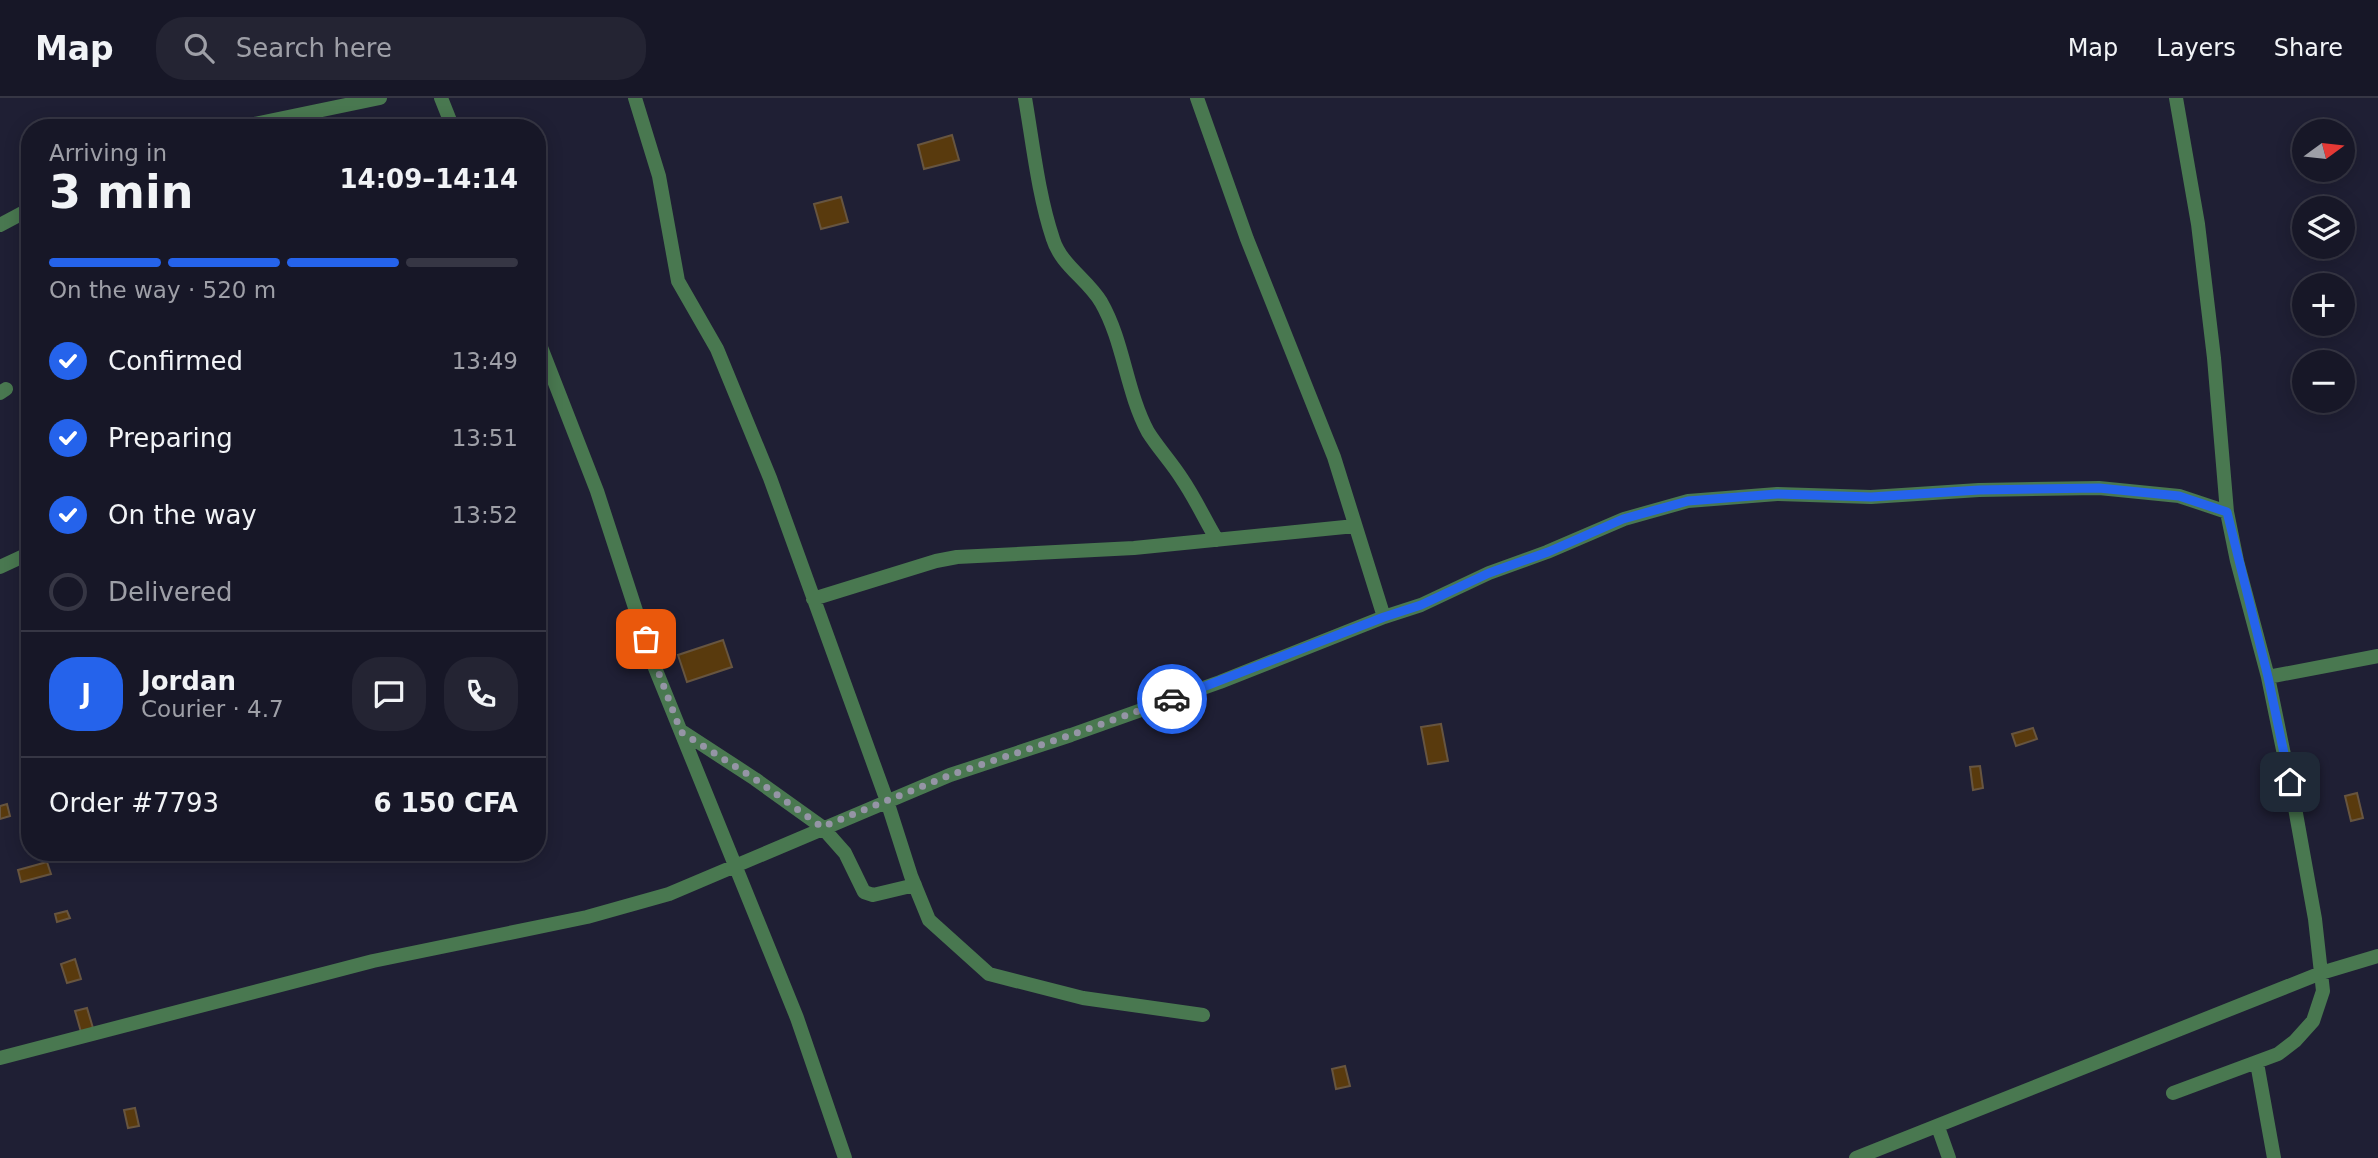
<!DOCTYPE html>
<html lang="en">
<head>
<meta charset="utf-8">
<style>
	:root { --surface:#171727; --page:#242433; --text:#f1f3f6; --muted:#9e9fa7; --line:#363644; --accent:#2563eb }
	body { margin:0; font-family:"DejaVu Sans",sans-serif; background:var(--page); color:var(--text); height:100vh; display:flex; flex-direction:column; font-size:26px; white-space:nowrap }
	* { box-sizing:border-box; margin:0 }
	p { font-size:23px; color:var(--muted) }
	.icon { flex:none; width:38px; height:38px; fill:none; stroke:currentColor; stroke-width:2; stroke-linecap:round; stroke-linejoin:round }
	.map { position:relative; flex:1; overflow:hidden }
	.drawer { position:absolute; left:21px; top:21px; width:525px; height:742px; display:flex; flex-direction:column; background:var(--surface); border-radius:28px; box-shadow:0 4px 18px #0003,0 0 0 2px var(--line) }
	.drawer>* { flex:none }
	.needle { width:46px; rotate:75deg }
	.fabs { position:absolute; left:2292px; top:21px; display:grid; gap:14px }
	.fabs a { display:grid; place-items:center; width:63px; height:63px; border-radius:50%; background:var(--surface); box-shadow:0 4px 18px #0003,0 0 0 2px var(--line); font-size:35px }
	.pin { position:absolute; display:grid; place-items:center; width:60px; height:60px; color:#fff; margin:-30px; border-radius:14px; box-shadow:0 4px 10px #0006 }
	.courier { position:absolute; display:grid; place-items:center; width:70px; height:70px; margin:-35px; border:5px solid #2563eb; border-radius:50%; background:#fff; color:#222; box-shadow:0 2px 9px #0007 }
	.headline em { font-style:normal; font-weight:700 }
	.headline div { display:flex; flex-direction:column-reverse }
	.headline { display:flex; align-items:center; justify-content:space-between; height:119px; padding:0 28px }
	h1 { font-size:46px; font-weight:700; line-height:52px }
	.bar { display:grid; grid-template-columns:repeat(4,1fr); gap:10px 7px; align-content:center; height:84px; padding:0 28px }
	.bar i { height:9px; border-radius:5px; background:var(--line) }
	.bar .current { background:var(--accent) }
	.bar p { grid-column:span 4 }
	.line { display:flex; align-items:center; gap:18px; padding:0 28px; border-top:2px solid var(--line) }
	.line div { flex:1 }
	.round { display:grid; place-items:center; flex:none; width:74px; height:74px; border-radius:28px; background:var(--page) }
	ol { padding:0 28px; list-style:none }
	li { display:flex; align-items:center; gap:21px; height:77px }
	li p { margin-inline-start:auto }
	li .icon { padding:7px; border-radius:50%; background:var(--accent); color:#fff; stroke-width:4 }
	li:last-child { color:var(--muted) }
	li i { width:38px; height:38px; border:4px solid var(--line); border-radius:50% }
	header { display:flex; align-items:center; gap:42px; box-sizing:border-box; height:98px; padding:0 35px; background:var(--surface); border-bottom:2px solid var(--line) }
	header strong { font-size:33px }
	nav { display:flex; gap:38px; margin-inline-start:auto; font-size:24px }
	.search { width:490px; height:63px; background:var(--page); display:flex; align-items:center; gap:18px; box-sizing:border-box; padding:0 24px; border-radius:28px; color:var(--muted); font-size:26px }
	.map>svg:first-child { display:block }
	.building { fill:#593a0d; stroke:#675540; stroke-width:2 }
	.lines { fill:none; stroke-linecap:round; stroke-linejoin:round }
	.minor { stroke:#497850; stroke-width:14 }
	.done { stroke:#9595a6; stroke-width:7; stroke-dasharray:0 12.6 }
	.route { stroke:#2563eb; stroke-width:9 }
</style>
</head>
<body>
<header>
<strong>Map</strong>
<div class="search"><svg class="icon" aria-label="search" viewBox="0 0 24 24"><circle cx="10" cy="10" r="6"/><path d="M15 15l6 6"/></svg>Search here</div>
<nav><a>Map</a><a>Layers</a><a>Share</a></nav>
</header>
<div class="map">
<svg width="2378" height="1060" viewBox="0 0 2378 1060">
	<rect width="100%" height="100%" fill="#1f1f34"/>
	<!-- building -->
	<path class="building" d="M952,37L959,62L924,71L918,47Z
		M841,99L848,124L821,131L814,106Z
		M723,542L732,569L687,584L678,557Z
		M1441,626L1448,663L1428,666L1421,629Z
		M2033,630L2037,641L2016,648L2012,636Z
		M1980,668L1983,690L1973,692L1970,669Z
		M2357,695L2363,720L2351,723L2345,698Z
		M7,706L10,718L0,721V708Z
		M47,764L51,776L21,784L18,772Z
		M67,813L70,820L57,824L55,816Z
		M75,861L81,881L67,885L61,866Z
		M87,910L93,930L81,934L75,913Z
		M1345,968L1350,988L1336,991L1332,971Z
		M135,1010L139,1028L128,1030L124,1012Z"/>
	<g class="lines">
		<!-- minor -->
		<path class="minor" d="M441,0L453,30
			M635,0L659,78L678,183L717,251L770,380L887,703L911,778L929,822L989,876L1083,900L1203,917
			M1025,0C1033,46 1038,96 1053,141C1061,167 1087,181 1101,204C1124,244 1126,293 1148,334C1158,350 1172,365 1182,381C1195,400 1205,422 1217,442
			M1197,0L1247,141L1334,359L1384,519
			M2176,0L2198,126L2214,260L2227,414L2237,463L2268,579L2378,558
			M235,30L380,0
			M0,127L30,111
			M537,239L597,393L653,565L797,920L845,1060
			M0,295L6,291
			M0,469L30,455
			M813,501L936,463L957,459L1134,450L1355,428
			M683,634L755,681L822,729L845,755L864,794L873,797L915,787
			M0,960L373,863L587,819L669,796L950,677L1071,637L1220,584L1384,519L1421,507L1489,475L1547,454L1624,421L1688,403L1777,396L1871,399L1979,392L2099,390L2179,398L2227,414
			M2257,965L2274,1060
			M2173,995L2278,956L2295,943L2313,923L2323,893L2315,821L2295,710L2268,579
			M1938,1029L1949,1060
			M1856,1060L2321,875L2378,858"/>
	</g>
	<g class="lines">
		<!-- done -->
		<path class="done" d="M646,541L681,634L755,681L822,729L950,677L1071,637L1172,601"/>
		<!-- route -->
		<path class="route" d="M1172,601L1384,519L1421,507L1489,475L1548,454L1623,421L1688,403L1777,396L1871,399L1979,392L2099,390L2179,398L2227,414L2268,579L2290,684"/>
	</g>
</svg>
<div class="fabs">
<a><svg class="needle" viewBox="-14 -14 28 28"><path d="M0-13l5 13h-10z" fill="#e53935"/><path d="M0 13l5-13h-10z" fill="#9e9fa7"/></svg></a>
<a><svg class="icon" aria-label="layers" viewBox="0 0 24 24"><path d="M12 4l9 5-9 5-9-5zM3 14l9 5 9-5"/></svg></a>
<a>+</a>
<a>−</a>
</div>
<div class="pin" style="left:646px;top:541px;background:#ea580c"><svg class="icon" aria-label="bag" viewBox="0 0 24 24"><path d="M5 8h14l-1 12H6zM9 8a3 3 0 0 1 6 0"/></svg></div>
<div class="pin" style="left:2290px;top:684px;background:#1f2937"><svg class="icon" aria-label="home" viewBox="0 0 24 24"><path d="M3 11l9-7 9 7M6 9v11h12V9"/></svg></div>
<div class="courier" style="left:1172px;top:601px"><svg class="icon" aria-label="car" viewBox="0 0 24 24"><path d="M5 17H2v-5l4-1 3-4h7l3 4 3 1v5h-3M9 17h6M6 11h13"/><circle cx="7" cy="17" r="2"/><circle cx="17" cy="17" r="2"/></svg></div>
<section class="drawer">
<div class="headline"><div><h1>3 min</h1><p>Arriving in</p></div><em>14:09–14:14</em></div>
<div class="bar"><i class="current"></i><i class="current"></i><i class="current"></i><i></i><p>On the way · 520 m</p></div>
<ol>
<li><svg class="icon" aria-label="check" viewBox="0 0 24 24"><path d="M5 12l5 5 9-10"/></svg>Confirmed<p>13:49</p></li>
<li><svg class="icon" aria-label="check" viewBox="0 0 24 24"><path d="M5 12l5 5 9-10"/></svg>Preparing<p>13:51</p></li>
<li><svg class="icon" aria-label="check" viewBox="0 0 24 24"><path d="M5 12l5 5 9-10"/></svg>On the way<p>13:52</p></li>
<li><i></i>Delivered</li>
</ol>
<div class="line" style="height:126px"><b class="round" style="background:var(--accent);color:#fff">J</b><div><b>Jordan</b><p>Courier · 4.7</p></div><a class="round"><svg class="icon" aria-label="chat" viewBox="0 0 24 24"><path d="M4 5h16v11H9l-5 4z"/></svg></a><a class="round"><svg class="icon" aria-label="phone" viewBox="0 0 24 24"><path d="M5 4h4l2 5-3 2q2 4 5 5l2-3 5 2v4C11 20 4 13 5 4z"/></svg></a></div>
<div class="line" style="height:91px"><div>Order #7793</div><b>6 150 CFA</b></div>
</section>
</div>
</body>
</html>
